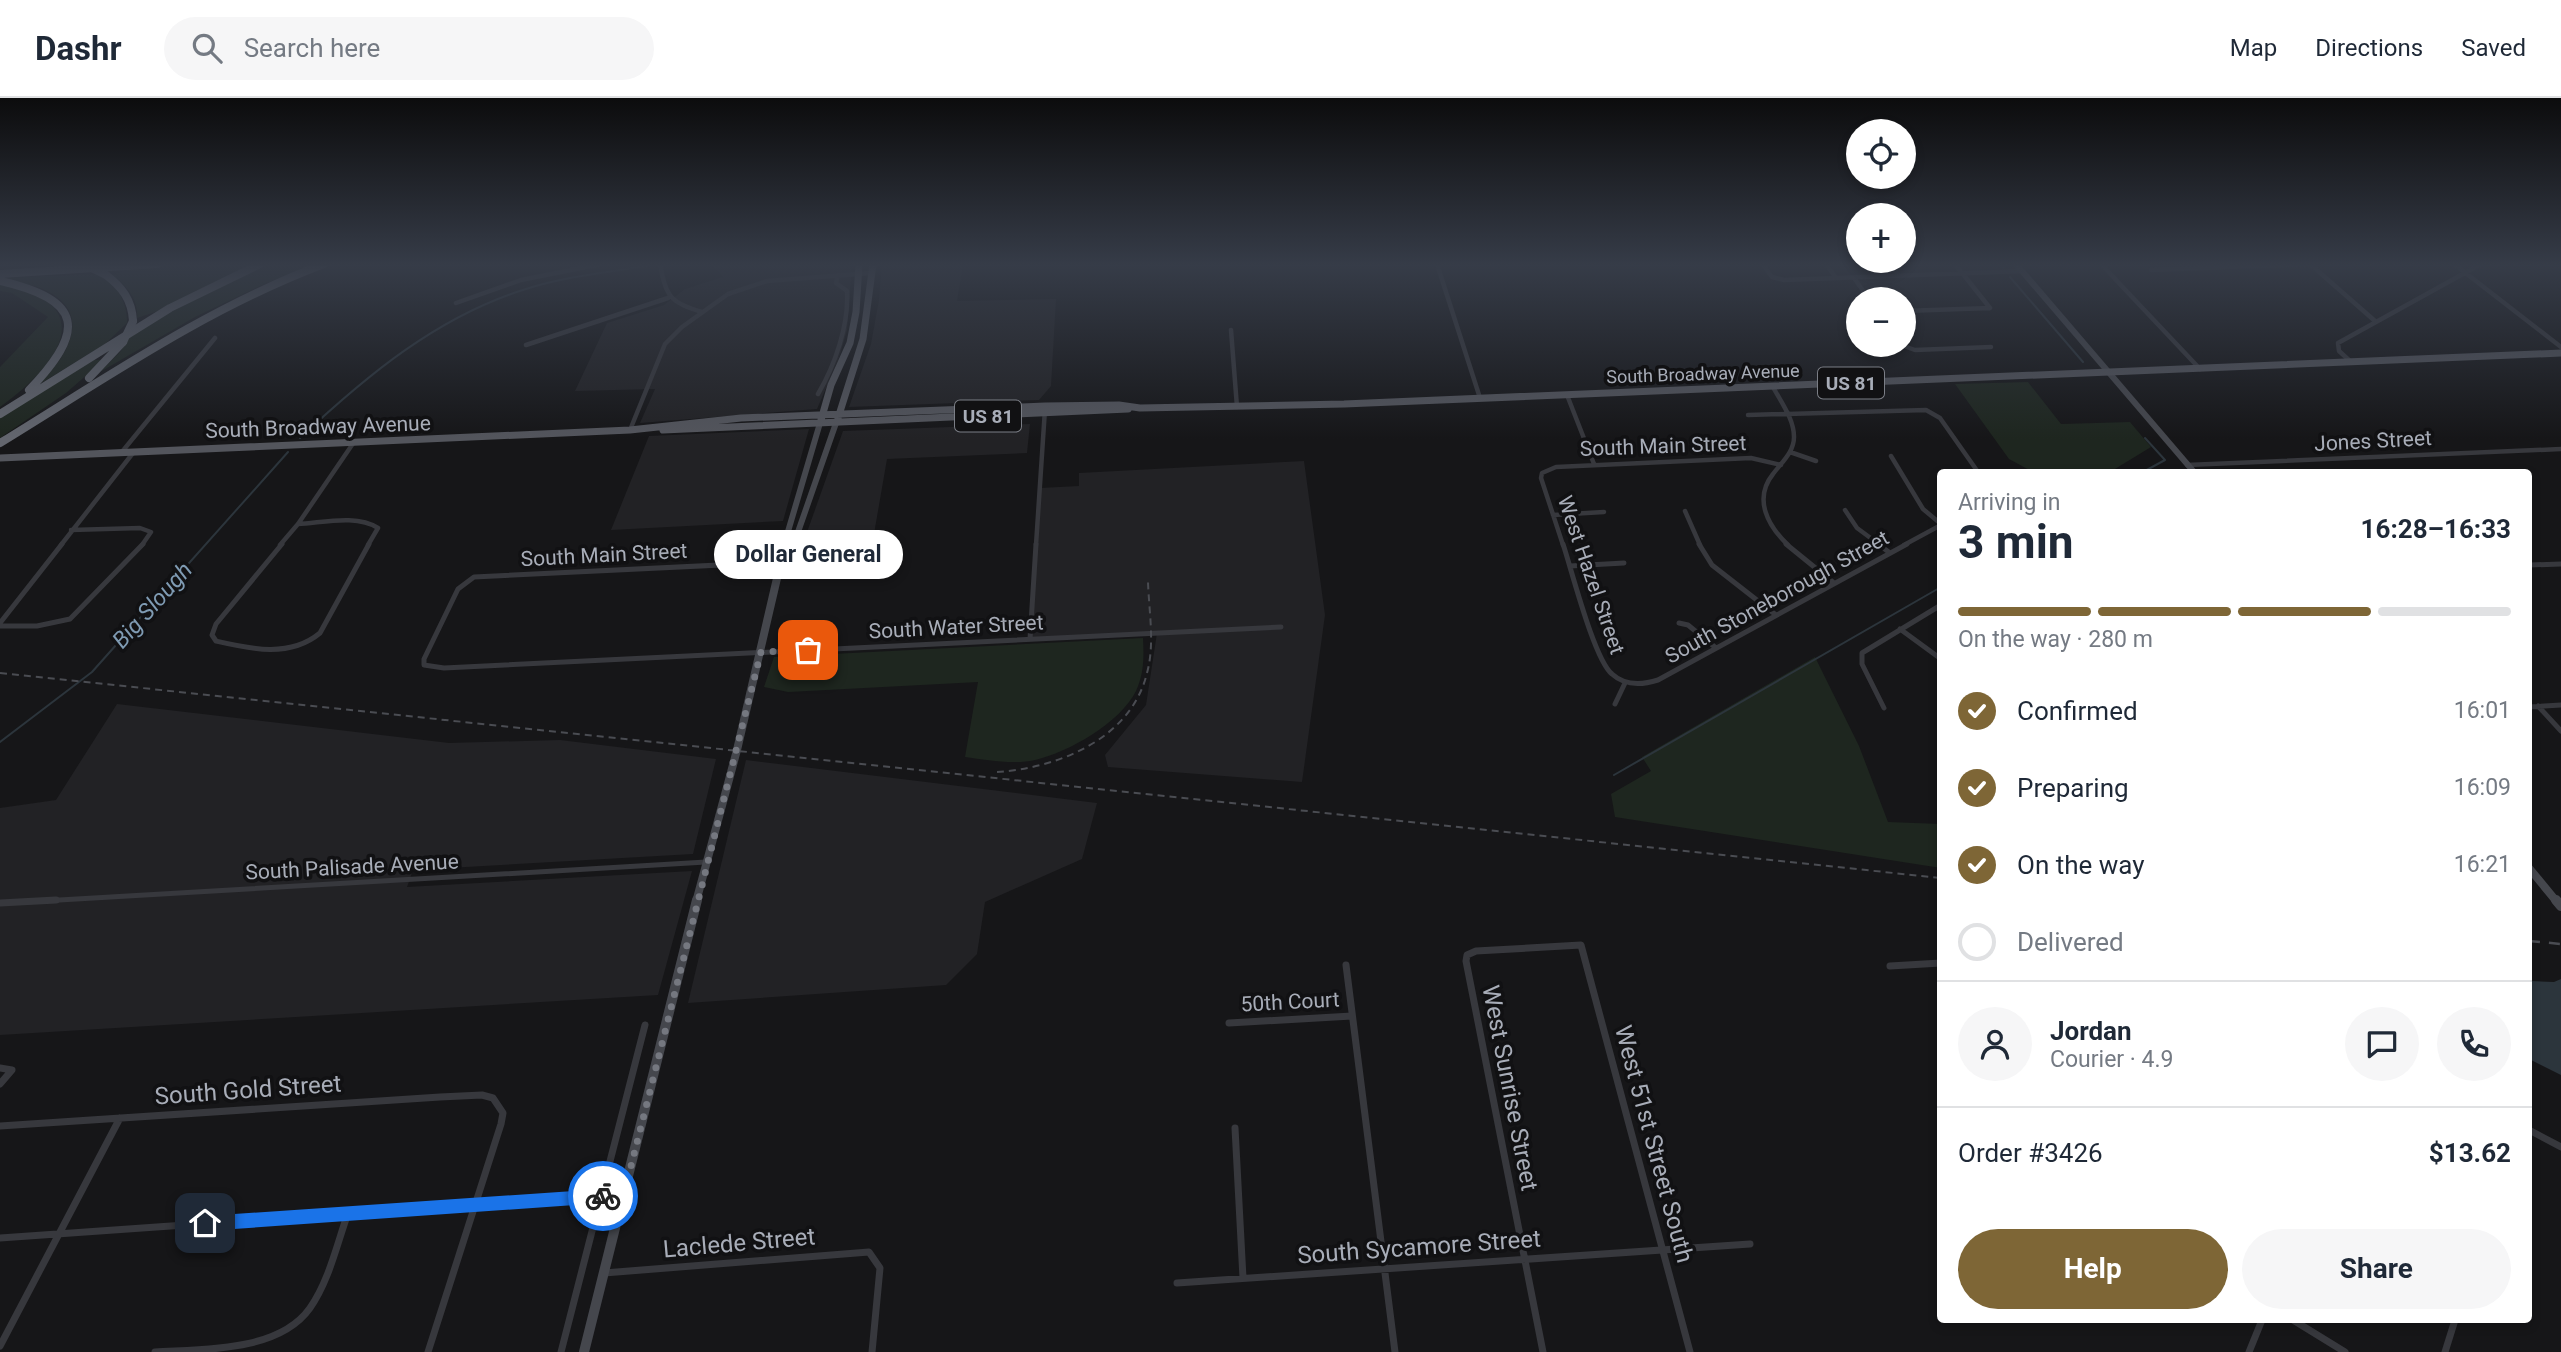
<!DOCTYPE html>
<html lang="en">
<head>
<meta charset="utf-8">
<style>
	:root { --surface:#fff; --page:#f6f6f7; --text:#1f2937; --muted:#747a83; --line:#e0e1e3; --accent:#7e6636 }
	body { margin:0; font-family:Roboto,sans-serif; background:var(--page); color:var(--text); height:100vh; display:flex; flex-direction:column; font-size:26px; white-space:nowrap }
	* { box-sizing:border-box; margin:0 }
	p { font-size:23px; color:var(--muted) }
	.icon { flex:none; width:38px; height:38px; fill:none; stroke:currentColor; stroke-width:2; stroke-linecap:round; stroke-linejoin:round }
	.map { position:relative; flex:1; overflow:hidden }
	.sheet { position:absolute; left:1937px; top:371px; width:595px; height:854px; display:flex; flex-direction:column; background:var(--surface); border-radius:7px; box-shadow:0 4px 10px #0003 }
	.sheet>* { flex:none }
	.controls { position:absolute; left:1846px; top:21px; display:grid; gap:14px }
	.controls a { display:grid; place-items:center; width:70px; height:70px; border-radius:50%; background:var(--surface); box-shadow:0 4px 10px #0003; font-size:35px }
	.pin { position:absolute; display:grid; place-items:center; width:60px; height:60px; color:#fff; margin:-30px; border-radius:14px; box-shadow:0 4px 10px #0006 }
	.courier { position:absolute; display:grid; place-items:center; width:70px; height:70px; margin:-35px; border:5px solid #1a73e8; border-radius:50%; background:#fff; color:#222; box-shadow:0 2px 9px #0007 }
	.bubble { position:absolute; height:49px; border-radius:24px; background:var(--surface); box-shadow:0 4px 10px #0003; font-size:23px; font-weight:700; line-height:49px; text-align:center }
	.head em { font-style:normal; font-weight:700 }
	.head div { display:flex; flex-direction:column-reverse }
	.head { display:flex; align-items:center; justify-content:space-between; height:119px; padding:0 21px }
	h1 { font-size:46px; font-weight:700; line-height:52px }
	.bar { display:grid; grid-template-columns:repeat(4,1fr); gap:10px 7px; align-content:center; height:84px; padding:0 21px }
	.bar i { height:9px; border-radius:5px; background:var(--line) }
	.bar .current { background:var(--accent) }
	.bar p { grid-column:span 4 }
	.line { display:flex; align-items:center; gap:18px; padding:0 21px; border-top:2px solid var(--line) }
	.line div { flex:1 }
	.round { display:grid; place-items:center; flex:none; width:74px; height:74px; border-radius:37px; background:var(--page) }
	ol { padding:0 21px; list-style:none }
	li { display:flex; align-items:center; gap:21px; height:77px }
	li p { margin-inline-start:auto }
	li .icon { padding:7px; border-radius:50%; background:var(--accent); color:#fff; stroke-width:4 }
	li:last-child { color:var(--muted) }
	li i { width:38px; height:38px; border:4px solid var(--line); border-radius:50% }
	.action { display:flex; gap:14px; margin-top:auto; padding:14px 21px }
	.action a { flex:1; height:80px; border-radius:42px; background:var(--accent); color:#fff; font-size:28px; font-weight:700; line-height:80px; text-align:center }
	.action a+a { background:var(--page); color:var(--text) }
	header { display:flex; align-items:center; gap:42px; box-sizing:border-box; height:98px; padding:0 35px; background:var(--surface); border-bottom:2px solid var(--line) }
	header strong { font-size:33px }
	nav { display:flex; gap:38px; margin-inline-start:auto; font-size:24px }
	.search { width:490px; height:63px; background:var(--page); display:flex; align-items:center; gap:18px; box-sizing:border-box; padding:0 24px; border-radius:38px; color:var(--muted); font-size:26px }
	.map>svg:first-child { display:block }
	.built { fill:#222225 }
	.green { fill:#1e261f }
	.water { fill:#2c353c }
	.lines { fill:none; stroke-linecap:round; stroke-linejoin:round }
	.stream { stroke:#2c353c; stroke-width:2 }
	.street-far2 { stroke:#37383d; stroke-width:4.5 }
	.street-far1 { stroke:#37383d; stroke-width:5 }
	.street { stroke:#37383d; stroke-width:7 }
	.secondary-far2 { stroke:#45474d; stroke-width:6 }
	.secondary-far1 { stroke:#45474d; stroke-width:8 }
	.secondary { stroke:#45474d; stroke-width:10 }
	.primary { stroke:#53555c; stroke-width:7 }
	.highway { stroke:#63666e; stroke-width:8 }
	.rail-far1 { stroke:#4a4c52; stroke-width:2; stroke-dasharray:7 5; stroke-linecap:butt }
	.rail { stroke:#4a4c52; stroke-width:2.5; stroke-dasharray:11 9; stroke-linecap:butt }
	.highway-bridge { stroke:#63666e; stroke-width:8 }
	.route { fill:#1a73e8 }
	.done { stroke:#757880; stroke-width:7; stroke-dasharray:0 12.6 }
	.labels { text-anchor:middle; stroke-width:7; stroke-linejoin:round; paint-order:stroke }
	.far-street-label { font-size:18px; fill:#a8adb8; stroke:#111113 }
	.shield { fill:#111113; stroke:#7b7e86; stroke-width:2 }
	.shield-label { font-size:19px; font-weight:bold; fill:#a8adb8 }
	.street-label { font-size:21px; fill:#a8adb8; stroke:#111113 }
	.water-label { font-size:23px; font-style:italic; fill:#7f9bb3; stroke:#111113 }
	.near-street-label { font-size:24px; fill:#a8adb8; stroke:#111113 }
</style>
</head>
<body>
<header>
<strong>Dashr</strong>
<div class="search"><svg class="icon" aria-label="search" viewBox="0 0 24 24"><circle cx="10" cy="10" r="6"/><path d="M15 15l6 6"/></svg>Search here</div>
<nav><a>Map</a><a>Directions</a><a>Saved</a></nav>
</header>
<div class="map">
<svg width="2561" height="1254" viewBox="0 0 2561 1254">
	<rect width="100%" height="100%" fill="#161618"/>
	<!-- built -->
	<path class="built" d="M722,166H852L847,232L839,260L817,311L640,325L655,291L575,293L607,225L664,207L685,191L723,179L712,167Z
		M882,166H963L957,203L1056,201L1051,288L1039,302L849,309L871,246L879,202Z
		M1030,326L1027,355L887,361L874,436L806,437L843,333Z
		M809,331L783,423L611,432L649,338Z
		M1304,363L1325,517L1302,684L1108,669L1105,657L1146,607L1157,535L1030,541L1040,390L1079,388V375Z
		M117,606L449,645L560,642L716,661L693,756L413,772L407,789L692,773L658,897L0,937V710L56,702Z
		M746,662L1097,705L1082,761L985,804L977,856L946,887L688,905Z"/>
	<!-- green -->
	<path class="green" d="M181,166H254L161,212L137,220C139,202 126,186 112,177L130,171Z
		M265,166H317L264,186L195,219L100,274L120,254L132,236L197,198Z
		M72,177C80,177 92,175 100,178C118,185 128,208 127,225L105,246L35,289C64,264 96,217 47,193C32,185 14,185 0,180Z
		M0,185C103,206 59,267 0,309V269L48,219L12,195L0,193Z
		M92,262H104L66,295L0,340V318Z
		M2028,284L2061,326L2130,324L2151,349L2110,374H2033L2009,361L1955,286Z
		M1143,540C1144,559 1144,576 1136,593C1120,625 1069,654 1035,662C1013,667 987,662 965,659L978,584L788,594L764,589L774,559Z
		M1815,559L1859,648L1888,724L1941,726V770L1615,719L1611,696L1651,673L1642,659Z"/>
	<!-- water -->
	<path class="water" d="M2561,881V977L2529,961V883L2554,884Z"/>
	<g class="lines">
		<!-- stream -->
		<path class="stream" d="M2000,166L2004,170
			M2010,179L2083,264
			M300,340C366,278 438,218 526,191C567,178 610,174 652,167
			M2143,374L2165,362L2145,340
			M0,644L92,574L288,354
			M1614,677L1941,489"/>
		<!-- street-far2 -->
		<path class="street-far2" d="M660,166C666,198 670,205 702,214
			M1437,166L1480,300
			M1762,166L1772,179L1784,182L2023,173
			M1826,166L1836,180
			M1890,166L1899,178
			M1955,166L1990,210
			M2101,166L2200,271
			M2310,166L2375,223
			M2454,166L2561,249
			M2151,172L2310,166
			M1854,180L1869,201
			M456,205L521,182L601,166
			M1904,213L1990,210
			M1231,232L1237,309
			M526,247L668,200
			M1901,247L1915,252L1991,249
			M2350,263L2339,253L2338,245L2481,166
			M1773,289C1781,304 1794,321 1794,339C1794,354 1782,364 1773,376C1753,401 1768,428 1788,447
			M818,296C835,267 849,227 847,193L836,185L838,177
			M1567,297L1594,366
			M1748,317L1926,312L1940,320L1978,374
			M630,332L665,246L682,229L728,196L767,183L871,175
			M1790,354L1816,363
			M121,355L215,240
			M1891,358L1923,411L1941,426
			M2187,367L2561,351
			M1845,412L1857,430L1880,447
			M1685,413L1700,447
			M1553,417L1604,414
			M298,426L354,344
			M298,426C322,425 356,416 378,430L368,447
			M71,432L140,430L151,434L142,447
			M61,447L133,355
			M280,447L298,426
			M1036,447L1045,311
			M1563,447L1541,380L1542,375L1556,369L1751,360L1781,367
			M1904,447L1941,427"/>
		<!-- street-far1 -->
		<path class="street-far1" d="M282,446L216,526L212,537L216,543C251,551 290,560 320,535L369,446
			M1563,446C1572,473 1594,561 1612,576C1625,588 1642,587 1658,582L1907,446
			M1699,446L1712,467L1776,517
			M1786,446L1834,485
			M1878,446L1890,455
			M782,464L474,479L458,491L424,561V567L444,570L1281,529
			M2529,467L2561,466
			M1570,468L1624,465
			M0,525L62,446
			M1679,525L1688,527L1716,550
			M0,528H37L70,521L143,446
			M1900,531L1941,561
			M1030,541L1036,446
			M1615,606L1625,585
			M2538,608L2561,633
			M2529,609L2561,607
			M1884,610L1862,566V555L1941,507
			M25,804L706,764"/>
		<!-- street -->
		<path class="street" d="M0,805L56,802
			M1346,867L1395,1254
			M1890,868L1941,865
			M1229,925L1352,918
			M0,970L12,972L0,986
			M0,1028L440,999L482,997L493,1000L503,1015L501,1026L428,1254
			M1235,1030L1243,1180
			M2529,1032L2561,1049
			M0,1140L624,1096
			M604,1175L869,1154L880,1170L872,1254
			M1177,1185L1750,1146
			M2293,1222L2345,1254
			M0,1248L120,1020
			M155,1254C204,1251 279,1254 310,1210C329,1183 337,1146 348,1115
			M561,1254L645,927
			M1543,1254L1466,863L1467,857L1476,853L1581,847L1690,1254
			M2249,1254L2262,1222
			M2445,1254L2455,1222"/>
		<!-- secondary-far2 -->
		<path class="secondary-far2" d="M2016,166L2194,374
			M784,447L820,325
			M791,447L798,434L836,325"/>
		<!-- secondary-far1 -->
		<path class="secondary-far1" d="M785,458L792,446
			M2529,770L2557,804
			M696,804L737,652L785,446"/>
		<!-- secondary -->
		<path class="secondary" d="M2556,802L2561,808
			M584,1254L697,802"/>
		<!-- primary -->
		<path class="primary" d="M838,320L863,241L873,166
			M821,322L831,287L850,245L856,214L859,166
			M663,332L1128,311
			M0,360L630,332L741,320L1045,308L1119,307L1140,310L1344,306L2561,255"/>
		<!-- highway -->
		<path class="highway" d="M0,176L157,166
			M106,177C122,189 132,202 133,223
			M0,183C84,202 86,233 29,292
			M89,280L123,244
			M0,316L170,210L260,166
			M0,345C106,280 207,210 324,166"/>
		<!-- rail-far1 -->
		<path class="rail-far1" d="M0,575L1941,780
			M997,674C1058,670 1131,641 1147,575C1155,546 1149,514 1148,484"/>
		<!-- rail -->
		<path class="rail" d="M2529,843L2561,846"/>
		<!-- highway-bridge -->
		<path class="highway-bridge" d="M83,166L106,177
			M123,244L133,223"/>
	</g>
	<!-- sky -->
	<linearGradient id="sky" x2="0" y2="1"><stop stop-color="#0c0c0d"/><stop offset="0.49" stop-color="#363c48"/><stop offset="1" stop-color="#363c48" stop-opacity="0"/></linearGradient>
	<rect width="2561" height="341" fill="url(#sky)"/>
	<!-- route -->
	<path class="route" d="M603,1091L608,1093L611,1098L608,1103L603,1105L205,1133L199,1131L197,1125L199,1120L205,1118Z"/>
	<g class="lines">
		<!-- done -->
		<path class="done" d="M603,1098L624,1096L761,554L808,552"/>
	</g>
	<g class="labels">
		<!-- far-street labels -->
		<g class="far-street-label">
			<text transform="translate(1703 276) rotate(-2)" y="6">South Broadway Avenue</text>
		</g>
		<!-- shield labels -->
		<g class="shield">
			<rect x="1818" y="269.5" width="66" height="31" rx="5"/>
			<rect x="955" y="302.5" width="66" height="31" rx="5"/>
		</g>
		<g class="shield-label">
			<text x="1851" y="292">US 81</text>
			<text x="988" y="325">US 81</text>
		</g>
		<!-- street labels -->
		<g class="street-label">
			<text transform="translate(318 329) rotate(-2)" y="7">South Broadway Avenue</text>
			<text transform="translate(2373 343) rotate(-3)" y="7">Jones Street</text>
			<text transform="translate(1663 348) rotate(-2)" y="7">South Main Street</text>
			<text transform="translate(604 457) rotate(-3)" y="7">South Main Street</text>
			<text transform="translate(1591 477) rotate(71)" y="7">West Hazel Street</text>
			<text transform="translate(1777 499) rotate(-29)" y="7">South Stoneborough Street</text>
			<text transform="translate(956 529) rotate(-3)" y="7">South Water Street</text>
			<text transform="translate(352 769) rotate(-3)" y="7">South Palisade Avenue</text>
			<text transform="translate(1290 904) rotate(-3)" y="7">50th Court</text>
		</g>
		<!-- water labels -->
		<g class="water-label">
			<text transform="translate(152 507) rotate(-48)" y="8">Big Slough</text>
		</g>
		<!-- near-street labels -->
		<g class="near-street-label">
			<text transform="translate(1510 990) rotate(79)" y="8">West Sunrise Street</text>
			<text transform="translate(248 992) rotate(-4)" y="8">South Gold Street</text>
			<text transform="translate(1654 1046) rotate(75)" y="8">West 51st Street South</text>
			<text transform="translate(739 1145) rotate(-5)" y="8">Laclede Street</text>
			<text transform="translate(1419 1149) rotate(-4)" y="8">South Sycamore Street</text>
		</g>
	</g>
</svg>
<div class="controls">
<a><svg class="icon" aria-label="locate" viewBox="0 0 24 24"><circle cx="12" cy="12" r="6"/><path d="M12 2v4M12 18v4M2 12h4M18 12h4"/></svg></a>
<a>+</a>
<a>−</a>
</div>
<div class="pin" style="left:808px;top:552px;background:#ea580c"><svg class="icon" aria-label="bag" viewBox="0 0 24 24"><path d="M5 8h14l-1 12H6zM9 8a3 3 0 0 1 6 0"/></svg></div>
<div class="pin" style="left:205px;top:1125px;background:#1f2937"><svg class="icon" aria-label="home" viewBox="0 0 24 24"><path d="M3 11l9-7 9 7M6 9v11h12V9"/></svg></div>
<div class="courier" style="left:603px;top:1098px"><svg class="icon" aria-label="bike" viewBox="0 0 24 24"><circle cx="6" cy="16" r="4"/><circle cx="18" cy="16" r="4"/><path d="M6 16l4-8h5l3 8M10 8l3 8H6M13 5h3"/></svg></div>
<div class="bubble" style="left:714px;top:432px;width:189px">Dollar General</div>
<section class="sheet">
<div class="head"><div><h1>3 min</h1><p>Arriving in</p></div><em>16:28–16:33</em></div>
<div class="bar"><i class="current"></i><i class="current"></i><i class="current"></i><i></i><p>On the way · 280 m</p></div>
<ol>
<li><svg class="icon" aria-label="check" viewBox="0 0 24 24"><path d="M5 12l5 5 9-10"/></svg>Confirmed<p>16:01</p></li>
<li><svg class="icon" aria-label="check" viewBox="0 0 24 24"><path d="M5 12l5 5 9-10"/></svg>Preparing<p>16:09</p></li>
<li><svg class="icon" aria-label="check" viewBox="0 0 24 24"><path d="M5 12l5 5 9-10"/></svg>On the way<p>16:21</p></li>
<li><i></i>Delivered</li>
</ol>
<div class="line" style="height:126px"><a class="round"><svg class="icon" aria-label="person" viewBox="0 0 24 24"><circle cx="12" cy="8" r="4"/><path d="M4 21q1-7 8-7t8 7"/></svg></a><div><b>Jordan</b><p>Courier · 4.9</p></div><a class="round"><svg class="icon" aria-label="chat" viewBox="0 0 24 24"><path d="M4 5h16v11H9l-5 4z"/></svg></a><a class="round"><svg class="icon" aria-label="phone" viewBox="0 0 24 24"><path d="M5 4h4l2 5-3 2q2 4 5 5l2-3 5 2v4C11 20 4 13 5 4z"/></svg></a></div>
<div class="line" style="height:91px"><div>Order #3426</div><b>$13.62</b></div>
<div class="action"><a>Help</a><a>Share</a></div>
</section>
</div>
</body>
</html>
